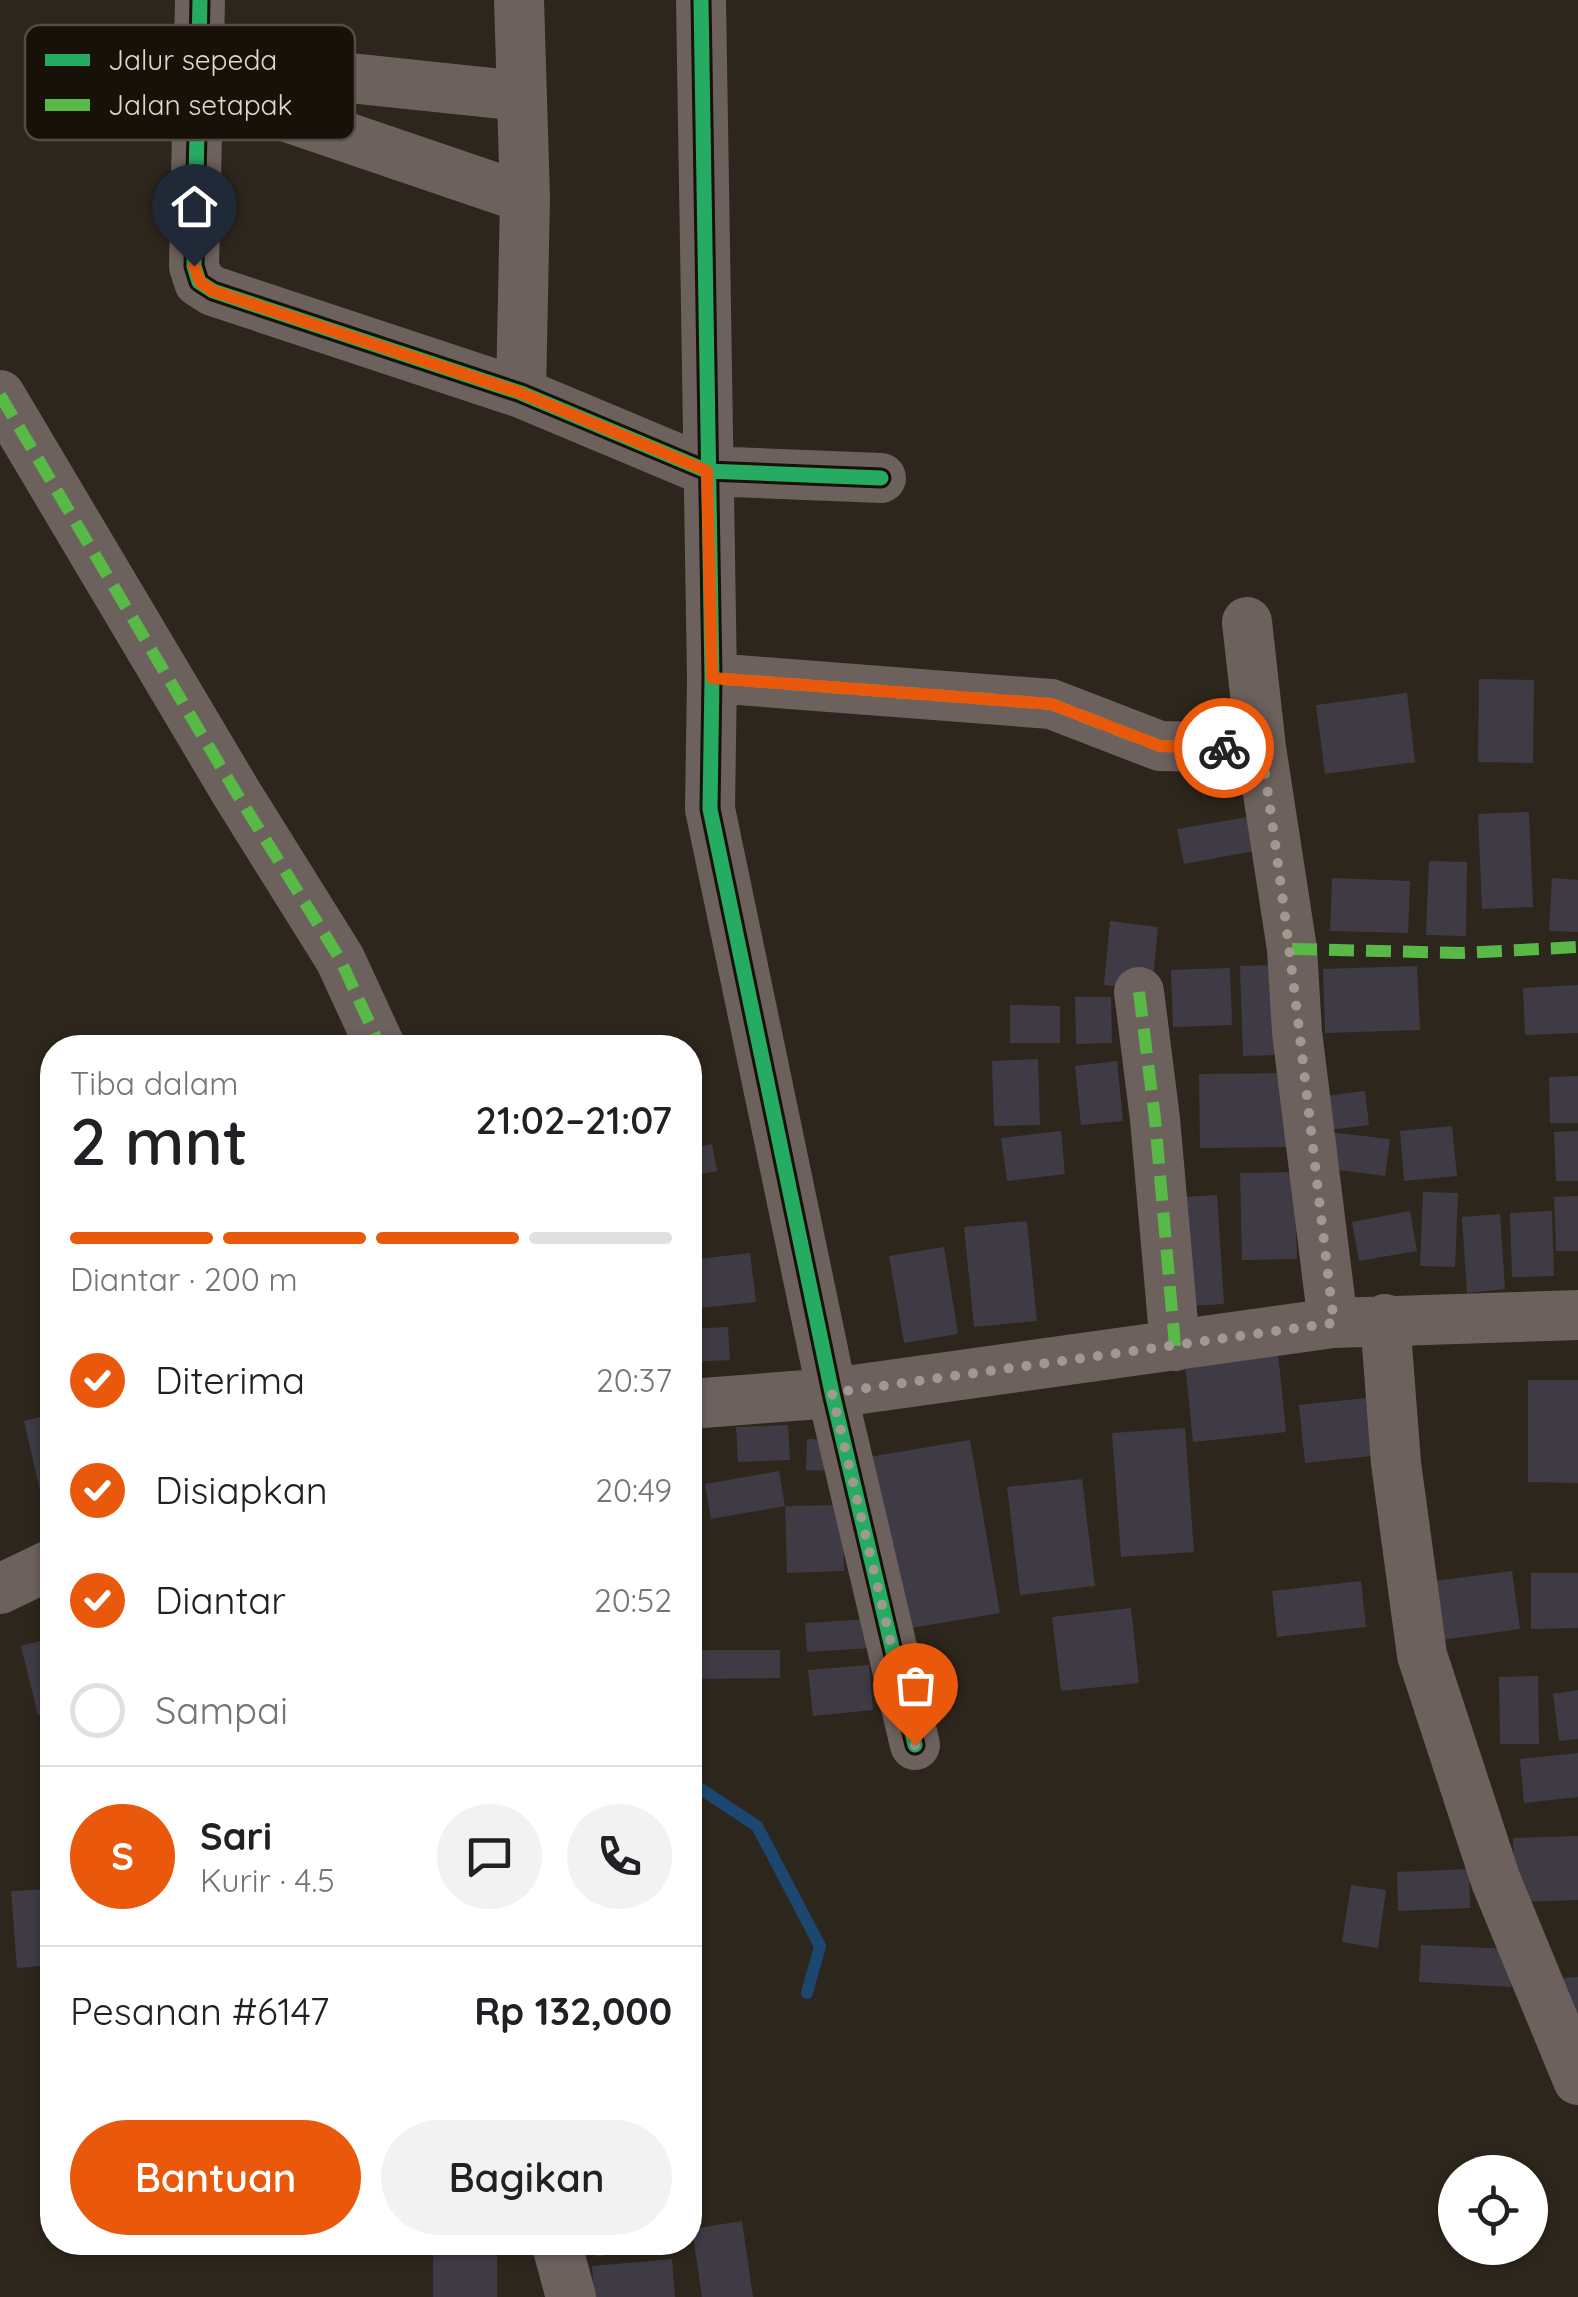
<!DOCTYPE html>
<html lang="id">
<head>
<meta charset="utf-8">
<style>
	:root { --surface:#fff; --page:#f2f2f2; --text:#202124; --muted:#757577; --line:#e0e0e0; --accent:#ea580c }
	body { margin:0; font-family:Quicksand,sans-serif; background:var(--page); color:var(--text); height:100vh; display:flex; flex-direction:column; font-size:38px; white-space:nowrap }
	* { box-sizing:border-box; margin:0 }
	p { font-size:32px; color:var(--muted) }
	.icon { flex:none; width:55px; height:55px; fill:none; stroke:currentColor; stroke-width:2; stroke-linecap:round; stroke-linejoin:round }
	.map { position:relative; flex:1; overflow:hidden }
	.panel { position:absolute; left:40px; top:1035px; width:662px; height:1220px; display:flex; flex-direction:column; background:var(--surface); border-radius:40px; box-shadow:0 2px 8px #0004 }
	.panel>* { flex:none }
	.tools { position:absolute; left:1438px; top:2155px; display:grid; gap:20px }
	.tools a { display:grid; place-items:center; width:110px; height:110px; border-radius:50%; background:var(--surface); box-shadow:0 2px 8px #0004; font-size:50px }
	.pin { position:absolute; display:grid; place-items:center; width:85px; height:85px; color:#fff; margin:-102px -42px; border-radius:50% 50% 50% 0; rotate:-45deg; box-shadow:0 0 10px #0007 }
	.pin .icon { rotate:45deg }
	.courier { position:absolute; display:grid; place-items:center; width:100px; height:100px; margin:-50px; border:8px solid #ea580c; border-radius:50%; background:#fff; color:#222; box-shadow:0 2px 12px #0007 }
	.overview em { font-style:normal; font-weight:600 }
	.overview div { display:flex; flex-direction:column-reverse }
	.overview { display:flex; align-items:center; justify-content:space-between; height:170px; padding:0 30px }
	h1 { font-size:65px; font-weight:600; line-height:75px }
	.bar { display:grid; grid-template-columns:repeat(4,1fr); gap:15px 10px; align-content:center; height:120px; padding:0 30px }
	.bar i { height:12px; border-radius:8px; background:var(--line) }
	.bar .active { background:var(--accent) }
	.bar p { grid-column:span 4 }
	.line { display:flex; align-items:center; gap:25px; padding:0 30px; border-top:2px solid var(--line) }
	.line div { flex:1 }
	.round { display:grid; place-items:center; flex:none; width:105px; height:105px; border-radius:52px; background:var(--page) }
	ol { padding:0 30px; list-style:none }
	li { display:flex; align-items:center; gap:30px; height:110px }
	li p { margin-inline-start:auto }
	li .icon { padding:10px; border-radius:50%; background:var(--accent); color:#fff; stroke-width:4 }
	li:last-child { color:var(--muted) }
	li i { width:55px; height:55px; border:5px solid var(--line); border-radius:50% }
	.cta { display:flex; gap:20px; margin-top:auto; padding:20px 30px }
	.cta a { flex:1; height:115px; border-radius:60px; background:var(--accent); color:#fff; font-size:40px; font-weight:600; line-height:115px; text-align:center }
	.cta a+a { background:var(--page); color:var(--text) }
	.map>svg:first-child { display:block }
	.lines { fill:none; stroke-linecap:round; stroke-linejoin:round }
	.stream { stroke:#1b4771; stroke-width:12 }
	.building { fill:#3f3b45 }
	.street { stroke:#6d615d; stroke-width:50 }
	.quiet { stroke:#58b947; stroke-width:12; stroke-dasharray:25 12; stroke-linecap:butt }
	.cycleway-casing { stroke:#181109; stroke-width:21 }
	.cycleway { stroke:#26ab63; stroke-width:15 }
	.done { stroke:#a1988e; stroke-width:10; stroke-dasharray:0 18 }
	.route { stroke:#ea580c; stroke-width:12 }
	.key { fill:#181109; stroke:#544c43; stroke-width:2.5 }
	.key-label { font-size:28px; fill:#e0d6cb }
</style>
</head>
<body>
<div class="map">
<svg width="1578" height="2297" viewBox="0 0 1578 2297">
	<rect width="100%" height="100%" fill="#2d261c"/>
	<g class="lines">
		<!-- stream -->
		<path class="stream" d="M690,1782L757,1826L820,1946L807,1993"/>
	</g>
	<!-- building -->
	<path class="building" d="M1479,679L1534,680L1533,763L1478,762Z
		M1407,693L1415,762L1325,774L1316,705Z
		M1529,812L1533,907L1482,909L1478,814Z
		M1254,816L1260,850L1184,864L1177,829Z
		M1429,861L1467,862L1466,936L1426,935Z
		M1332,878L1410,881L1408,933L1330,931Z
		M1552,878L1578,880V932L1549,931Z
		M1110,921L1158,927L1152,990L1104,985Z
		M1274,965L1277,1055L1243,1056L1240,966Z
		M1417,966L1420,1030L1325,1033L1323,969Z
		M1230,968L1232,1025L1173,1027L1171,970Z
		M1578,985V1033L1525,1035L1523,988Z
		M1075,997H1111L1112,1043L1076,1044Z
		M1010,1005L1060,1006V1043H1010Z
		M1038,1059L1040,1125L994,1126L992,1061Z
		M1117,1061L1123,1121L1081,1125L1075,1066Z
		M1287,1073V1147L1200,1148L1199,1074Z
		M1578,1076V1123H1550L1549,1077Z
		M1365,1091L1369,1125L1321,1131L1316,1097Z
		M1452,1126L1457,1176L1404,1181L1400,1131Z
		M1061,1131L1065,1174L1007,1181L1001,1138Z
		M1578,1131V1181H1556L1554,1132Z
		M1327,1132L1390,1139L1385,1176L1322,1168Z
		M712,1144L717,1171L690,1176V1148Z
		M1294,1172L1297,1259L1242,1260L1240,1173Z
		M1423,1192L1458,1193L1455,1267L1420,1266Z
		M1217,1195L1224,1304L1174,1307L1167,1198Z
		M1578,1196V1251H1556L1554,1197Z
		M1410,1211L1417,1251L1359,1261L1352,1222Z
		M1552,1211L1554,1276L1512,1277L1510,1213Z
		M1500,1214L1505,1289L1467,1293L1462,1217Z
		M1027,1221L1037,1321L974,1327L964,1227Z
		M944,1247L958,1334L904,1343L889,1256Z
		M750,1253L756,1302L690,1309V1260Z
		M728,1327L730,1360L690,1362V1329Z
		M1278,1353L1286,1432L1193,1442L1185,1363Z
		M1528,1380H1578V1483L1528,1482Z
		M1375,1397L1381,1455L1305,1463L1299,1405Z
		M52,1414V1506L44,1508L24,1421Z
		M788,1425L790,1460L738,1462L736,1427Z
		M1185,1428L1194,1552L1121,1557L1112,1433Z
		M807,1439L840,1440V1471L806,1470Z
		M970,1440L1000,1613L893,1631L863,1458Z
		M779,1471L785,1506L711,1519L705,1484Z
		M1082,1479L1095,1586L1020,1595L1007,1487Z
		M843,1505L844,1571L787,1573L785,1506Z
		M1512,1571L1520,1629L1442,1640L1434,1581Z
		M1531,1573H1578V1628L1531,1629Z
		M1361,1581L1366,1627L1277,1637L1272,1591Z
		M1131,1608L1139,1683L1061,1691L1052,1617Z
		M870,1619L871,1648L807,1652L805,1623Z
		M52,1638V1712L38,1715L21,1646Z
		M693,1650H780V1678L693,1679Z
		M869,1665L873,1710L813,1716L808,1670Z
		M1538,1676L1539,1744H1500L1499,1677Z
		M1578,1690V1739L1559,1741L1553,1694Z
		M1578,1753V1797L1524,1803L1520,1759Z
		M1578,1836V1900L1516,1902L1513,1838Z
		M1469,1869L1470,1908L1398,1911L1397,1872Z
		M1351,1885L1386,1890L1378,1948L1342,1942Z
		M52,1889V1965L17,1968L11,1891Z
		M1421,1945L1513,1949L1511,1987L1419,1982Z
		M1578,1977V2031L1568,2032L1563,1978Z
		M742,2221L753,2297H702L692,2229Z
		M433,2242H497V2297H433Z
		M593,2242H662V2244L596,2257Z
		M672,2259L675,2297H594L592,2266Z"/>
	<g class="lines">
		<!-- street -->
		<path class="street" d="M200,0L194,266L199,282L213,291L521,393L707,471L881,478
			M519,0L525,198L521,393
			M701,0L712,678L710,809L832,1393L915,1745
			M199,62L521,96
			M197,94L243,102L525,198
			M0,395L237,794L340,959L381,1048
			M1247,622L1261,748L1292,949L1297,1032L1333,1323
			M712,678L1051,704L1160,746L1261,748
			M1139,992L1155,1119L1175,1346
			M1385,1319L1396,1463L1422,1655L1496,1881L1578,2080
			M690,1404L832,1393L1333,1323L1578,1315
			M0,1589L52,1564
			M556,2242L571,2297"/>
		<!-- quiet -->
		<path class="quiet" d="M0,395L237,794L340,959L381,1048
			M712,678L1051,704L1160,746L1261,748
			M1292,949L1462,953L1578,947
			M1139,992L1155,1119L1175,1346"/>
		<defs>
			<path id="cycleway" d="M200,0L194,266L199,282L213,291L521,393L707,471L881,478
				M701,0L712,678L710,809L832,1393L915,1745"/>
		</defs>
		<!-- cycleway casing -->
		<use href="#cycleway" class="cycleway-casing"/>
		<!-- cycleway -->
		<use href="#cycleway" class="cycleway"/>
	</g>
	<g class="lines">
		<!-- done -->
		<path class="done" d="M915,1745L832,1393L1334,1323C1310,1131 1291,939 1261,748H1224"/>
		<!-- route -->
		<path class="route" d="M194,266L200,282L213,291L521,393L707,471L712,678L1051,704L1160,746L1224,748"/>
	</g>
	<!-- legend -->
	<rect x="25" y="25" width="330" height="115" rx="15" class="key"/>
	<rect x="45" y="54" width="45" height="12" fill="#26ab63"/>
	<rect x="45" y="99" width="45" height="12" fill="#58b947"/>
	<g class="key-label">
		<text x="108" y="70">Jalur sepeda</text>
		<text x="108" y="115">Jalan setapak</text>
	</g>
</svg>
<div class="tools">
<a><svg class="icon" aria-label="locate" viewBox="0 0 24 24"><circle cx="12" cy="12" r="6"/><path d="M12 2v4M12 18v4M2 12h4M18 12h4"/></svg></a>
</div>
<div class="pin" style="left:915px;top:1745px;background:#ea580c"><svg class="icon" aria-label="bag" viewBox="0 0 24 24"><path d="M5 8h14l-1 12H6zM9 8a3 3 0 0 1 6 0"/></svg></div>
<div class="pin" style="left:194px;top:266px;background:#1f2937"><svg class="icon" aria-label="home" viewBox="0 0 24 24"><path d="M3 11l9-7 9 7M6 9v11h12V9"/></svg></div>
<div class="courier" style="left:1224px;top:748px"><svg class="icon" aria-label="bike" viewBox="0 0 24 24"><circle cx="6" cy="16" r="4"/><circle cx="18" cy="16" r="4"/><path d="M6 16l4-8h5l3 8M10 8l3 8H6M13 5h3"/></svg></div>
<section class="panel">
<div class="overview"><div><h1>2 mnt</h1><p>Tiba dalam</p></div><em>21:02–21:07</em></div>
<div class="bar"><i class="active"></i><i class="active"></i><i class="active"></i><i></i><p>Diantar · 200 m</p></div>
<ol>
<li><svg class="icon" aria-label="check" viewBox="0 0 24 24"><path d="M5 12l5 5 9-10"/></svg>Diterima<p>20:37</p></li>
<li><svg class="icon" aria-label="check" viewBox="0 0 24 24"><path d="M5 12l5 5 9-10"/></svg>Disiapkan<p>20:49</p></li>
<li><svg class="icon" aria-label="check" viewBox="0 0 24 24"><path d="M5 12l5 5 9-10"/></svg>Diantar<p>20:52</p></li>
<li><i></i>Sampai</li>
</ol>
<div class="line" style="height:180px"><b class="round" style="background:var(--accent);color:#fff">S</b><div><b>Sari</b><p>Kurir · 4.5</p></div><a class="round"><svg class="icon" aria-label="chat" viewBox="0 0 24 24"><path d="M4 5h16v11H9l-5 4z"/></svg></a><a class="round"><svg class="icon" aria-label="phone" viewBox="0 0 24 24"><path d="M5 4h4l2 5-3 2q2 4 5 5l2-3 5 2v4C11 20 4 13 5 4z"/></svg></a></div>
<div class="line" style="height:130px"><div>Pesanan #6147</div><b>Rp 132,000</b></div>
<div class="cta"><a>Bantuan</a><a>Bagikan</a></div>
</section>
</div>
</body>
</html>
